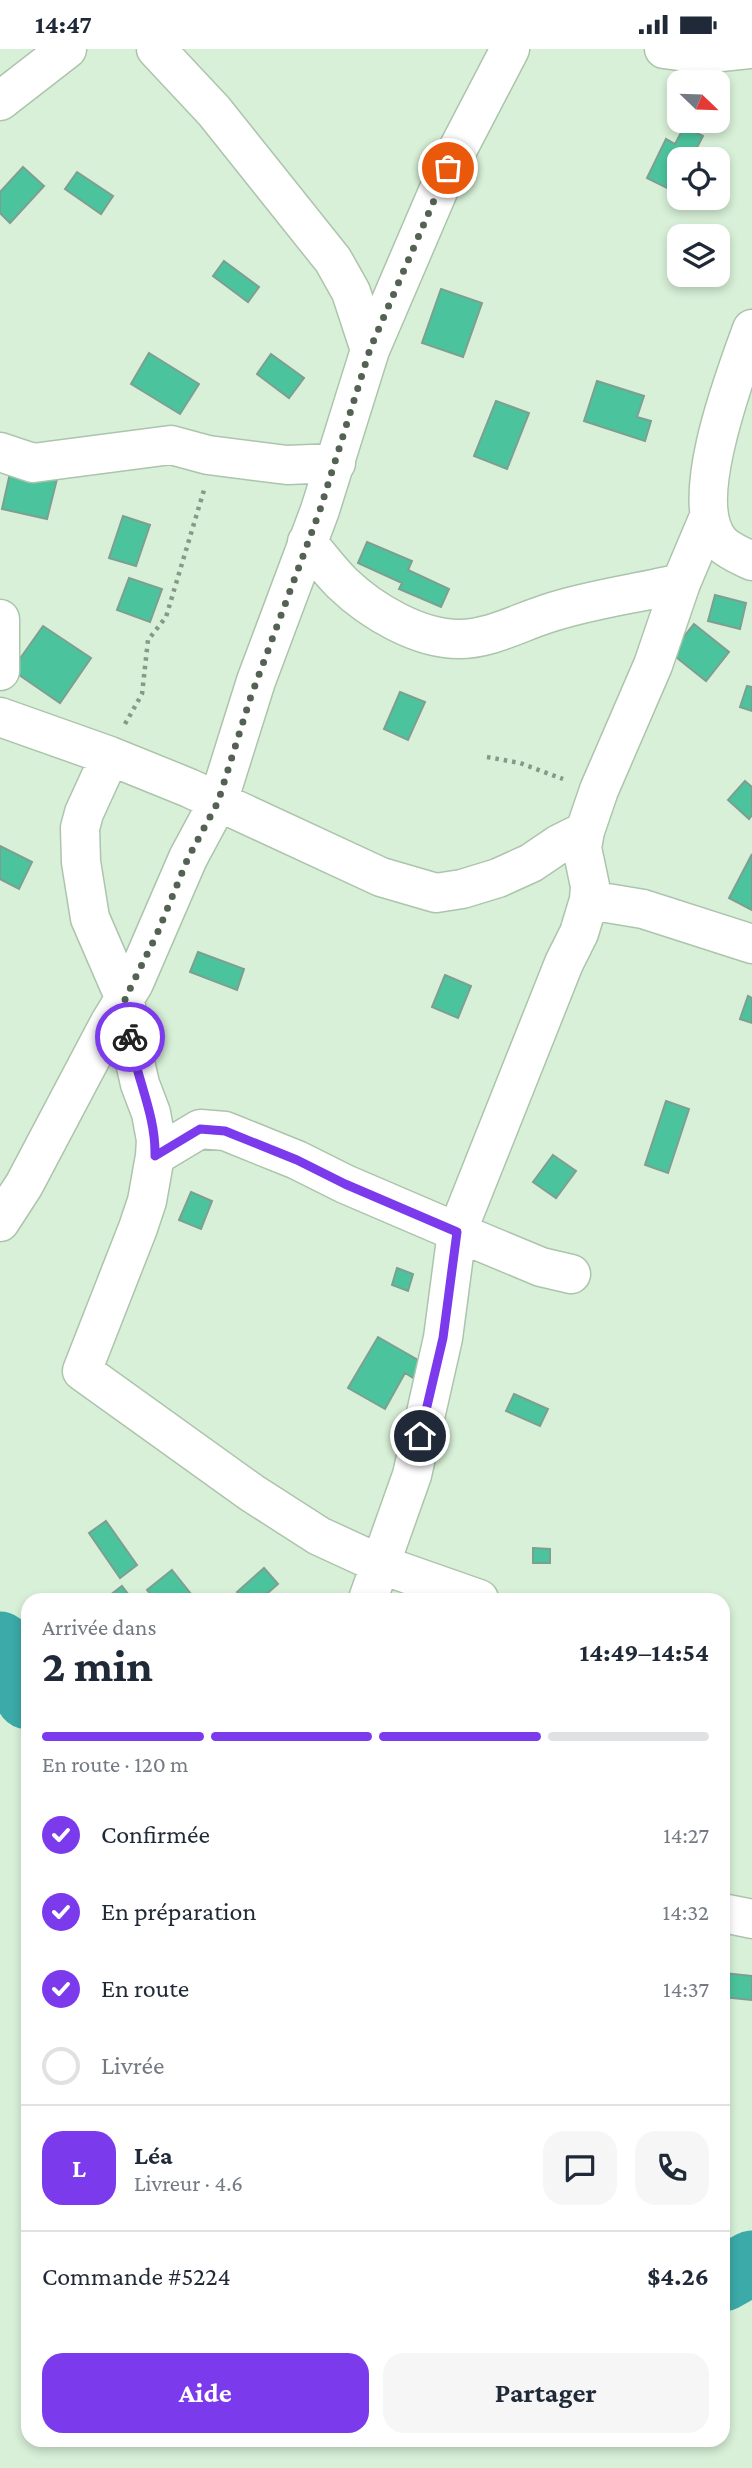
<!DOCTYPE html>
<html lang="fr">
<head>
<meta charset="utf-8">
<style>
	:root { --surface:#fff; --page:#f6f6f7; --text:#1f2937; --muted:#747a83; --line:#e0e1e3; --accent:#7c3aed }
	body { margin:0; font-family:"Crimson Pro",serif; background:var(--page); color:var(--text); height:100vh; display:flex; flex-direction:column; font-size:26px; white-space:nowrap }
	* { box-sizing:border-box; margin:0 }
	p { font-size:23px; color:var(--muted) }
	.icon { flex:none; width:38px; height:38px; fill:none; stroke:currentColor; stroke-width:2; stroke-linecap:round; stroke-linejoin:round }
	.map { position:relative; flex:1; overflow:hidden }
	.details { position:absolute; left:21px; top:1544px; width:709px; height:854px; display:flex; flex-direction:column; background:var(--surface); border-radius:21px; box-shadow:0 4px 10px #0003 }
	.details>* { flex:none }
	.needle { width:46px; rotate:113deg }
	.tools { position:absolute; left:667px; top:21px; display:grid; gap:14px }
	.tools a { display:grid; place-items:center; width:63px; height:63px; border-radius:14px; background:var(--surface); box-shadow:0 4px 10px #0003; font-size:35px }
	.pin { position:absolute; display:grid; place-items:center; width:60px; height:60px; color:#fff; margin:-30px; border:4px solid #fff; border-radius:50%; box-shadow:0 2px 7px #0007 }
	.courier { position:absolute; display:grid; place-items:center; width:70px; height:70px; margin:-35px; border:5px solid #7c3aed; border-radius:50%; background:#fff; color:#222; box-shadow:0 2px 9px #0007 }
	.summary em { font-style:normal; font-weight:700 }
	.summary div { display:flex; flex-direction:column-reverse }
	.summary { display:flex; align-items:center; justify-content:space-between; height:119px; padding:0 21px }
	h1 { font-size:46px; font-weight:700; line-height:52px }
	.bar { display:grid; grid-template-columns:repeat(4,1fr); gap:10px 7px; align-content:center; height:84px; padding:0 21px }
	.bar i { height:9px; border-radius:5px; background:var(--line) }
	.bar .active { background:var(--accent) }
	.bar p { grid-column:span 4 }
	.line { display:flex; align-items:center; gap:18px; padding:0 21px; border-top:2px solid var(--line) }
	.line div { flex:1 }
	.round { display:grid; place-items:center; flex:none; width:74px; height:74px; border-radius:21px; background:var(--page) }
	ol { padding:0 21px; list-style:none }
	li { display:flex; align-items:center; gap:21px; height:77px }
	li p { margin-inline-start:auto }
	li .icon { padding:7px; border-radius:50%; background:var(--accent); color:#fff; stroke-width:4 }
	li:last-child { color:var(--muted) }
	li i { width:38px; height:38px; border:4px solid var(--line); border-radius:50% }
	.button { display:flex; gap:14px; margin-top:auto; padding:14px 21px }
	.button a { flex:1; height:80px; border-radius:21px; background:var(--accent); color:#fff; font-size:28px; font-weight:700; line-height:80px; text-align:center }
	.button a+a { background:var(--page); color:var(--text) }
	.status { display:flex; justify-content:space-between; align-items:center; height:49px; padding:0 35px; background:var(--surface); direction:ltr }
	.status svg { height:19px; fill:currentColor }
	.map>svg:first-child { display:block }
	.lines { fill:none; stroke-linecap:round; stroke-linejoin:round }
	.river { stroke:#3baaa8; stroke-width:65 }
	.building { fill:#4bc49d; stroke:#7d9f91; stroke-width:2 }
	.street-casing { stroke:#adc4ac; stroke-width:41 }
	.path { stroke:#869886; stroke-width:4.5; stroke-dasharray:3.5 5; stroke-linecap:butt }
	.street { stroke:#fff; stroke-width:38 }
	.done { stroke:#546254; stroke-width:7; stroke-dasharray:0 12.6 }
	.route { stroke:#7c3aed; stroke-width:9 }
</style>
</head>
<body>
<div class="status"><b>14:47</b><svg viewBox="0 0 49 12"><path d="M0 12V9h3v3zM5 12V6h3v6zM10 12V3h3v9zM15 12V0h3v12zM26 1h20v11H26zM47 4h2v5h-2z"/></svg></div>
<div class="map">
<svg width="752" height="2419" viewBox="0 0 752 2419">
	<rect width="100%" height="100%" fill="#d8f0d7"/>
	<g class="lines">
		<!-- river -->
		<path class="river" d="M0,1595L28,1648
			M723,2230L752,2214"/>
	</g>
	<!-- building -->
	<path class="building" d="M684,78L703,87L691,110H679V120L669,140L647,129L666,90L675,95Z
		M23,118L44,137L10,174L0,164V143Z
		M77,123L113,147L101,165L65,140Z
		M224,212L259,238L248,253L213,227Z
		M441,240L482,254L463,308L422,294Z
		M149,304L199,335L180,365L131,335Z
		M271,305L304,329L289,349L257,325Z
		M597,332L644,347L637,368L651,372L645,392L584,372Z
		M496,352L529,364L507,420L474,407Z
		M12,415L58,426L47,470L2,460Z
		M123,467L150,476L136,517L109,509Z
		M367,493L412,512L408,521L449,540L441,558L399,540L402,534L358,514Z
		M129,529L162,540L150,573L117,561Z
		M715,546L746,554L740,580L708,572Z
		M694,575L729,603L706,632L671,604Z
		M43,577L91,609L60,654L12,621Z
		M747,637L752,638V662L740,658Z
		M400,643L425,653L408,691L384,680Z
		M745,732L752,738V766L749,770L728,751Z
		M0,797L32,813L19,840L0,830Z
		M752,805V861L729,849Z
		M198,903L244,920L237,941L190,923Z
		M445,926L471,937L458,969L432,958Z
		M748,947L752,949V974L740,970Z
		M666,1052L689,1060L668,1124L645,1116Z
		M553,1106L576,1122L556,1149L533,1133Z
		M191,1143L212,1152L201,1180L179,1171Z
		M397,1219L413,1225L408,1242L392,1236Z
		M378,1288L423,1314L415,1330L405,1324L385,1360L348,1339Z
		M514,1345L548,1360L540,1377L506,1362Z
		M106,1472L137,1516L120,1529L89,1484Z
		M533,1499L550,1500V1514H533Z
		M264,1519L278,1535L261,1550H244L237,1543Z
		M172,1521L195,1550H154L147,1541Z
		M122,1537L132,1550H105Z
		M724,1924L752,1927V1951L723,1948Z"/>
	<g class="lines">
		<defs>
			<path id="street" d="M156,0L214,62L333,211L351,243L370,301
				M664,0L702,5L749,0
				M0,52L67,0
				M752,280C736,324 686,453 720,493C726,500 743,508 752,512
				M0,403L33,414L171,396L208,406L287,416L336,414
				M307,493C318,506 329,521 342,534C371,562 418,590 459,590C490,590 518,574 546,565C590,550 636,545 681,534
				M0,570V622
				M0,668L110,707L189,739L381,828L436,844L462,840L498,829L531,814L559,795L585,782
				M110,707L84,764L80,779L81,813L90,869L125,950L132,1000L140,1035L151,1064L156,1091L155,1107L147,1152L138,1179L82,1322L252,1444L319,1487L382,1516L479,1550
				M589,851L643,860L752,895
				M155,1107L200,1080L225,1082L297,1111L345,1135L457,1183L541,1218L571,1225
				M0,1173L24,1136L109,975L134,934L188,809L218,753L256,632L320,461L370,301L448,119L510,0
				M368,1550L412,1426L443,1289L457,1183L564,914L579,884L589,851L590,837L582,799L585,782L599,741L653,616L681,534L708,470
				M723,1864L752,1870"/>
		</defs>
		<!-- street casing -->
		<use href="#street" class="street-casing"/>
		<!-- path -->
		<path class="path" d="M125,675L142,645L148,591L166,568L204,441
			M487,708L520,714L563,730"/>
		<!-- street -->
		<use href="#street" class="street"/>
	</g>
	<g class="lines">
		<!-- done -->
		<path class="done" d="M130,988L125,950L157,885L188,809L218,753L250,650L320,461L370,300L448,119"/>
		<!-- route -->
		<path class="route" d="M130,988C136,1029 156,1065 155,1107L200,1080L225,1082L297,1111L345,1135L457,1183L443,1289L420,1387"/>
	</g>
</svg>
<div class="tools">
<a><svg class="needle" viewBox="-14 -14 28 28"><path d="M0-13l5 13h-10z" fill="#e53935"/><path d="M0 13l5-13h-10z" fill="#747a83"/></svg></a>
<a><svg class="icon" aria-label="locate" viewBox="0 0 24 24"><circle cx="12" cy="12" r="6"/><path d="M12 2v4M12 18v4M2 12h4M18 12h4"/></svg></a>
<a><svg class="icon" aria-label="layers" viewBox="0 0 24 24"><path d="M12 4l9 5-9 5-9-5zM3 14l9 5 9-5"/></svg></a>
</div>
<div class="pin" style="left:448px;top:119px;background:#ea580c"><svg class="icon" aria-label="bag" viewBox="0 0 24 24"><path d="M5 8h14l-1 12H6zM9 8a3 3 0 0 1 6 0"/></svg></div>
<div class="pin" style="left:420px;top:1387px;background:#1f2937"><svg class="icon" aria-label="home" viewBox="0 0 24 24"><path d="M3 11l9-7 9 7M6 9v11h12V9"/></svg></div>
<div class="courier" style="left:130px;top:988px"><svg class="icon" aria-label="bike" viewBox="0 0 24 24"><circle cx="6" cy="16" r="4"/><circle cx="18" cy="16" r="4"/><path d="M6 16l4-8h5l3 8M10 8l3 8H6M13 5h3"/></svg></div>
<section class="details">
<div class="summary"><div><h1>2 min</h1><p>Arrivée dans</p></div><em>14:49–14:54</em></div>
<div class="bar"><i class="active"></i><i class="active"></i><i class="active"></i><i></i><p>En route · 120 m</p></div>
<ol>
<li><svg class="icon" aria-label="check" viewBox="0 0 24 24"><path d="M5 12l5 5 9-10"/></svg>Confirmée<p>14:27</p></li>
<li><svg class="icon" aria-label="check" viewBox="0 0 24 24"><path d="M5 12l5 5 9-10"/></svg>En préparation<p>14:32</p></li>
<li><svg class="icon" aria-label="check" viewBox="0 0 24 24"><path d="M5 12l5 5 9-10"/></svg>En route<p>14:37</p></li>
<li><i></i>Livrée</li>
</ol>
<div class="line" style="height:126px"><b class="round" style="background:var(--accent);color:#fff">L</b><div><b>Léa</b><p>Livreur · 4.6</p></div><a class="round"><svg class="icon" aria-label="chat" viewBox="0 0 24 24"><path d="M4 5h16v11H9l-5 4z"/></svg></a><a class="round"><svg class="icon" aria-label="phone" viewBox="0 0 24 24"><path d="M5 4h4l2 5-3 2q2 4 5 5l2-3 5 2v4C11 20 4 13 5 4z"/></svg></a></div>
<div class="line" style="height:91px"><div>Commande #5224</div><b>$4.26</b></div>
<div class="button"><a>Aide</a><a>Partager</a></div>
</section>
</div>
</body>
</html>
